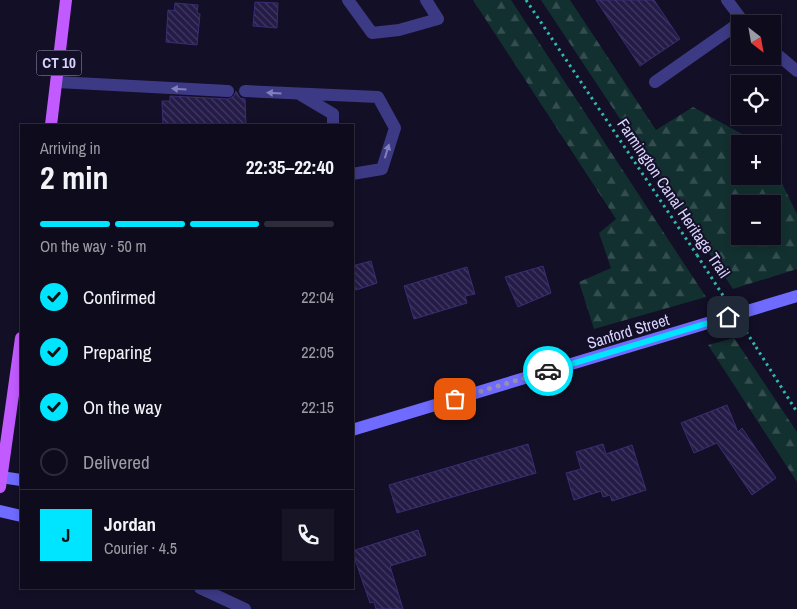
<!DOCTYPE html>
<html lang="en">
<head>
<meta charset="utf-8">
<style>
	:root { --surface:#0e0b1c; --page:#171425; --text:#f1f3f6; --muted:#9b9ba3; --line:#2e2b3b; --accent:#00e5ff }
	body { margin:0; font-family:"Archivo Narrow",sans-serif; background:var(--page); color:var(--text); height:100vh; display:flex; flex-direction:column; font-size:19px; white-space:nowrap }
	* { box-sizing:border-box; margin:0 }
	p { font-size:16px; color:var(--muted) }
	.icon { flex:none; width:28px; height:28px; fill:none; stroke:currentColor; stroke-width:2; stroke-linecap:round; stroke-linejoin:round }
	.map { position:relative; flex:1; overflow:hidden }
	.details { position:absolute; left:20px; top:124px; width:334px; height:465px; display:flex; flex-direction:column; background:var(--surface); border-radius:0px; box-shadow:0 2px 8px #0003,0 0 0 1px var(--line) }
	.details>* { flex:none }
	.needle { width:32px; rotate:149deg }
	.controls { position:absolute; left:731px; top:15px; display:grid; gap:10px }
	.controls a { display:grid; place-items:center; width:50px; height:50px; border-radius:0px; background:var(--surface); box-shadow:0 2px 8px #0003,0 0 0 1px var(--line); font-size:25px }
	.pin { position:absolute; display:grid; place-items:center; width:42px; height:42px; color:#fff; margin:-21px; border-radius:10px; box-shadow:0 2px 8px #0006 }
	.courier { position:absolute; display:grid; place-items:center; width:50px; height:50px; margin:-25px; border:4px solid #00e5ff; border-radius:50%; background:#fff; color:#222; box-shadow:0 1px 6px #0007 }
	.summary em { font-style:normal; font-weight:700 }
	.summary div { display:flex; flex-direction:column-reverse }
	.summary { display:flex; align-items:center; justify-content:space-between; height:85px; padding:0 20px }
	h1 { font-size:32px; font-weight:700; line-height:38px }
	.bar { display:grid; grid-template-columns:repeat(4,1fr); gap:8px 5px; align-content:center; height:60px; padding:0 20px }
	.bar i { height:6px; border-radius:4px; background:var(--line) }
	.bar .active { background:var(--accent) }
	.bar p { grid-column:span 4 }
	.line { display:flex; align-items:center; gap:12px; padding:0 20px; border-top:1px solid var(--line) }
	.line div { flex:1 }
	.round { display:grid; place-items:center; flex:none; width:52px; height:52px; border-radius:0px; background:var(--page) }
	ol { padding:0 20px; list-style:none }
	li { display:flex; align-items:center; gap:15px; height:55px }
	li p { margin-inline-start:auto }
	li .icon { padding:5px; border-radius:50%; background:var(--accent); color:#111; stroke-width:4 }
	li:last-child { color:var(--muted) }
	li i { width:28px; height:28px; border:2px solid var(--line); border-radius:50% }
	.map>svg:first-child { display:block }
	.forest { fill:url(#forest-firs); fill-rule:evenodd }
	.building { fill:url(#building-back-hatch); stroke:#3b2d73 }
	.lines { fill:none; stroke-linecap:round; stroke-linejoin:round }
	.path { stroke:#2fb8b0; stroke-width:3; stroke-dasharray:2.5 4; stroke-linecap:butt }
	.lane { stroke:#3d3a85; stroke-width:12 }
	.street { stroke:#3d3a85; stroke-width:12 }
	.secondary { stroke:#6f6bff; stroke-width:12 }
	.primary { stroke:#c25bff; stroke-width:12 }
	.path-bridge { stroke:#2fb8b0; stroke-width:3; stroke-dasharray:2.5 4; stroke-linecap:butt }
	.oneway { fill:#837fbc }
	.done { stroke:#948fb3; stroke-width:5; stroke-dasharray:0 9 }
	.route { stroke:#00e5ff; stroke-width:6 }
	.labels { text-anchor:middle; stroke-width:4; stroke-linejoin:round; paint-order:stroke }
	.shield { fill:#130f26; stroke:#9e99be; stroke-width:1 }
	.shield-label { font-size:15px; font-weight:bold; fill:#d9d4ff }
	.street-label { font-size:16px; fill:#d9d4ff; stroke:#130f26 }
</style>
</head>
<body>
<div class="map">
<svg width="797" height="609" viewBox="0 0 797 609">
	<defs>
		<pattern id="forest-firs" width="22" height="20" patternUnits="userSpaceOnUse" patternTransform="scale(1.25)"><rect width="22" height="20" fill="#12302f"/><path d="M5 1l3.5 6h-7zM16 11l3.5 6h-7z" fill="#344d4e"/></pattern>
		<pattern id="building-back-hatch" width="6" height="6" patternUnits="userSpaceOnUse" patternTransform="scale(1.25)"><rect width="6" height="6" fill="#241b47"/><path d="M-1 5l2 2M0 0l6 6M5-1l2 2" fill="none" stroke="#433b63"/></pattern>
	</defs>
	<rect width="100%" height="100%" fill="#130f26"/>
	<!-- forest -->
	<path class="forest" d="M473,0H511L706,297L594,329L579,282L611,268L599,233L616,219Z
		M541,0H570L656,130L693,107L760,144H740V176H772L773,165L797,214V269L733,289ZM740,204H772V236H740Z
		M734,338L797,432V482L708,345Z"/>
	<!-- building -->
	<path class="building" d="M596,0H654L680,39L640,66Z
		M255,2L278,3L277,28L253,26Z
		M175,3L198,5L197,13L200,14L197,45L166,42L168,10L174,11Z
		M236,91L240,98L245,99L246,125H163L162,101H170V96L228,99L234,96Z
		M371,261L377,283L356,290L352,278V266Z
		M543,266L551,293L518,307L505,277Z
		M467,267L475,294L465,296L467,303L414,319L404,286Z
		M727,405L738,432L742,428L776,478L752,495L717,443L694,453L681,423Z
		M528,444L536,473L397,513L389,485Z
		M603,444L606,454L632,445L646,490L612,501L610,495L603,497L601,491L574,500L566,473L581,469L576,452Z
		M418,530L426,555L390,566L403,609H376L374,602L370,603L352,551Z"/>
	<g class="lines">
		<!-- path -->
		<path class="path" d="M526,0L697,255
			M756,347L797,412"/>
		<!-- lane -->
		<path class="lane" d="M348,0L372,33L399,30L438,19L426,0
			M727,0L745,24
			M772,50L797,71
			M57,82L228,91
			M655,82L742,21
			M245,91L378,97L395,128L382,169L352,174
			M301,95L333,114V125"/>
		<!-- street -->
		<path class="street" d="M200,588L245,609"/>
		<!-- secondary -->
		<path class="secondary" d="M352,430L797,296
			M1,477L21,480
			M0,511L21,516"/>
		<!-- primary -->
		<path class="primary" d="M51,125L66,0
			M0,487L21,338"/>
		<!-- path-bridge -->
		<path class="path-bridge" d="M697,255L756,347"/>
	</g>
	<!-- one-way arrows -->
	<defs><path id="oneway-solid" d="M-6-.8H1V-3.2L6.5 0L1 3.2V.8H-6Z" transform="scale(1.25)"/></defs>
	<g class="oneway">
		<use href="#oneway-solid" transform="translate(179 89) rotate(-177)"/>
		<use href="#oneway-solid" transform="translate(274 93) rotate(-177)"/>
		<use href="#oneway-solid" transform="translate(387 151) rotate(-73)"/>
	</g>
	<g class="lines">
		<!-- done -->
		<path class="done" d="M455,399L548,371"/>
		<!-- route -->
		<path class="route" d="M548,371L728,317"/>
	</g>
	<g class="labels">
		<!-- shield labels -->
		<rect class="shield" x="36.5" y="50.5" width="45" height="25" rx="4"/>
		<g class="shield-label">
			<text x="59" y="68">CT 10</text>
		</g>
		<!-- street labels -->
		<g class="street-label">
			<text transform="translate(674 198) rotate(56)" y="6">Farmington Canal Heritage Trail</text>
			<text transform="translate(628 331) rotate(-17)" y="6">Sanford Street</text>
		</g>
	</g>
</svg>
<div class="controls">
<a><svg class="needle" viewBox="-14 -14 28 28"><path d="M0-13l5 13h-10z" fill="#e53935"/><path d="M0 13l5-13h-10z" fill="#9b9ba3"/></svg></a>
<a><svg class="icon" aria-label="locate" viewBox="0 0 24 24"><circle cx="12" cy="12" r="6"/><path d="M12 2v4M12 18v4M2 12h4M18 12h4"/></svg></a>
<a>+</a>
<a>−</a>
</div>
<div class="pin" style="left:455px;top:399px;background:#ea580c"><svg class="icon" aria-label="bag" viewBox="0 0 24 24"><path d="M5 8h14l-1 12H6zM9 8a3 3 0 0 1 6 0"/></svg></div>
<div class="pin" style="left:728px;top:317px;background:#1f2937"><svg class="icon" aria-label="home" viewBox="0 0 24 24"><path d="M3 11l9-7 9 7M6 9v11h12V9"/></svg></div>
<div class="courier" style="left:548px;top:371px"><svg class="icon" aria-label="car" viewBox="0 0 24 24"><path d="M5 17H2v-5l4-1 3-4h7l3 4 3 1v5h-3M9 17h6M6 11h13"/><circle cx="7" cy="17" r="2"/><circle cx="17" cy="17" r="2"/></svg></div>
<section class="details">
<div class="summary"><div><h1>2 min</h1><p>Arriving in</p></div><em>22:35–22:40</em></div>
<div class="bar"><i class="active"></i><i class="active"></i><i class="active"></i><i></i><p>On the way · 50 m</p></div>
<ol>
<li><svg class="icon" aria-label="check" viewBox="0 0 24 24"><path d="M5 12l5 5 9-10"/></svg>Confirmed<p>22:04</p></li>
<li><svg class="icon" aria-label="check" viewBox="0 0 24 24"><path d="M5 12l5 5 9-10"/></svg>Preparing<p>22:05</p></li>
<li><svg class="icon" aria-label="check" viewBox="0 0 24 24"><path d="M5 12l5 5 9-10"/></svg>On the way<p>22:15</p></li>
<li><i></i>Delivered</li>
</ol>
<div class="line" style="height:90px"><b class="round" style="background:var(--accent);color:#111">J</b><div><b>Jordan</b><p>Courier · 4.5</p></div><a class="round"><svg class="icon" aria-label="phone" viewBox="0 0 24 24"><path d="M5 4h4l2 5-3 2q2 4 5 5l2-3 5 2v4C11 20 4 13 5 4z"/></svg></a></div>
</section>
</div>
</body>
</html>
